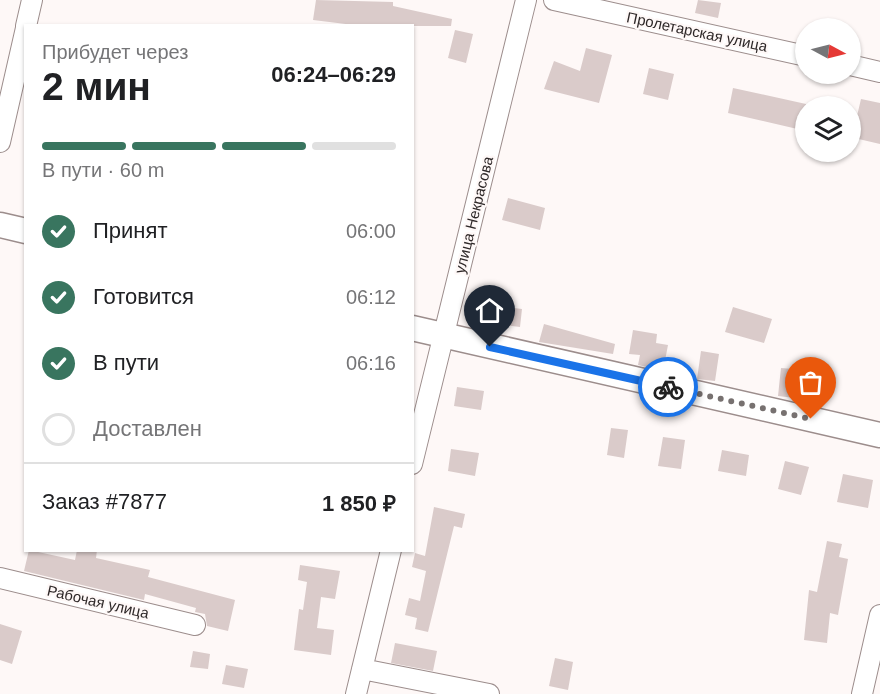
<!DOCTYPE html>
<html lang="ru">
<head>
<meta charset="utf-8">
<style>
	:root { --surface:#fff; --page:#f2f2f2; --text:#202124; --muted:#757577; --line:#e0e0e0; --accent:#39755f }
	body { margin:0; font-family:Helvetica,sans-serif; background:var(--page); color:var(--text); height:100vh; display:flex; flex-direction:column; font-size:22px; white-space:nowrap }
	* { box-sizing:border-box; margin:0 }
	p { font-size:20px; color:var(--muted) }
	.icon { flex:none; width:33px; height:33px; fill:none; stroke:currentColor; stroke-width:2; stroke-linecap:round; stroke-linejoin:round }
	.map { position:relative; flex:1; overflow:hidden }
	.details { position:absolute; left:24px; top:24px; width:390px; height:528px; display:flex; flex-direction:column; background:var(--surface); border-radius:0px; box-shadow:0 2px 4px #0004 }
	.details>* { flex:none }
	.needle { width:39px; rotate:97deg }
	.fabs { position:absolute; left:795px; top:18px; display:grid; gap:12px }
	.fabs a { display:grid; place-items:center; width:66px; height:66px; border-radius:50%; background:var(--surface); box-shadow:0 2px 4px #0004; font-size:30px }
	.pin { position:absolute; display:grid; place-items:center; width:51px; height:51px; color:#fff; margin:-62px -26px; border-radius:50% 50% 50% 0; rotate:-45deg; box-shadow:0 0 6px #0007 }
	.pin .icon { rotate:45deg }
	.courier { position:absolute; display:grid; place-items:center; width:60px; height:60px; margin:-30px; border:4px solid #1a73e8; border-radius:50%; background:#fff; color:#222; box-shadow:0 2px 8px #0007 }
	.overview em { font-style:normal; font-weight:700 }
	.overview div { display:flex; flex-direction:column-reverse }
	.overview { display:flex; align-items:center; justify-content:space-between; height:102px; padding:0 18px }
	h1 { font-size:39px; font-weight:700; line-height:45px }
	.bar { display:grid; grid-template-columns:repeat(4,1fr); gap:9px 6px; align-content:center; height:72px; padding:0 18px }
	.bar i { height:8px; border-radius:4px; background:var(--line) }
	.bar .active { background:var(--accent) }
	.bar p { grid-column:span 4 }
	.line { display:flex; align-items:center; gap:15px; padding:0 18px; border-top:2px solid var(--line) }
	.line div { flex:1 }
	ol { padding:0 18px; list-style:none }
	li { display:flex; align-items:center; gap:18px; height:66px }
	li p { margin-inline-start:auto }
	li .icon { padding:6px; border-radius:50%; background:var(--accent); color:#fff; stroke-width:4 }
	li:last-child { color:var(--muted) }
	li i { width:33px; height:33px; border:3px solid var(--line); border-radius:50% }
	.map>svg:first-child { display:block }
	.building { fill:#dacbca }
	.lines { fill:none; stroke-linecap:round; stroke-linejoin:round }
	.minor-casing { stroke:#9c8d8c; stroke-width:22 }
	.tertiary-casing { stroke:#9c8d8c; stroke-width:27 }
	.minor { stroke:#fff; stroke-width:20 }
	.tertiary { stroke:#fff; stroke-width:24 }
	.done { stroke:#777170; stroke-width:6; stroke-dasharray:0 10.8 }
	.route { stroke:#1a73e8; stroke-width:8 }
	.labels { text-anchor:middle; stroke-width:4.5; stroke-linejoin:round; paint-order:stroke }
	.street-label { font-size:15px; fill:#2e2828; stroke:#fef8f7 }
</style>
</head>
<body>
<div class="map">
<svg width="880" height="694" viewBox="0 0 880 694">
	<rect width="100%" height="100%" fill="#fef8f7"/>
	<!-- building -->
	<path class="building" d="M316,0L393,2V6L452,19L451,26H362L313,20Z
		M698,0L721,3L718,18L695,13Z
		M455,30L473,34L466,63L448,58Z
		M586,48L612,55L599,103L544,89L554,61L580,71Z
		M649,68L674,74L668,100L643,94Z
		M733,88L806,104V131L728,113Z
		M861,99L880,103V144L850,137V115L857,116Z
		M508,198L545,208L540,230L502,220Z
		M506,307L522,309L520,327L504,325Z
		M733,307L772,319L764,343L725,332Z
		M544,324L615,344L613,354L539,342Z
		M633,330L657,334L656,343L668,345L663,371L638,365L640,355L629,354Z
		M701,351L719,354L715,381L697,379Z
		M781,368L806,370L803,399L778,396Z
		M457,387L484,391L481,410L454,406Z
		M611,428L628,430L624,458L607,455Z
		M663,437L685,440L681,469L658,466Z
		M451,449L479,453L475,476L448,471Z
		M722,450L749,455L746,476L718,471Z
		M785,461L809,467L801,495L778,489Z
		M843,474L873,480L868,508L837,502Z
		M434,507L465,514L462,528L454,526L428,632L415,629L417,618L405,615L409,598L420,601L426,571L412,567L415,553L425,556Z
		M827,541L842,544L839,557L848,559L838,615L830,613L827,643L804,640L809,590L817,592Z
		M29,550L75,560L77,550H97L96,558L150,570L148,577L235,600L228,631L207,626L205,614L195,612L196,608L145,594L144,600L24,571Z
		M300,565L340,571L335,599L321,597L317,628L334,630L331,655L294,650L299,609L303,610L307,582L298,580Z
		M0,624L22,631L12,664L0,660Z
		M395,643L437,651L433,671L391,663Z
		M193,651L210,654L208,669L190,667Z
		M555,658L573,662L568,690L549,686Z
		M226,665L248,669L244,688L222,684Z"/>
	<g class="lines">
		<defs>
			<path id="minor" d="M554,0L806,56
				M26,26L32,0
				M850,65L880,72
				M0,142L26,28
				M412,464L526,0
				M0,578L195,625
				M362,669L489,694
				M356,694L391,550
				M862,694L880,615"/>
			<path id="tertiary" d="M0,225L26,231
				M412,328L880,435"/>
		</defs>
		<!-- minor casing -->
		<use href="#minor" class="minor-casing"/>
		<!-- tertiary casing -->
		<use href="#tertiary" class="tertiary-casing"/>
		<!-- minor -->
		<use href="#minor" class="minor"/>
		<!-- tertiary -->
		<use href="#tertiary" class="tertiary"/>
	</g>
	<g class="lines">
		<!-- done -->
		<path class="done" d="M668,387L811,419"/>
		<!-- route -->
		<path class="route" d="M490,347L668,387"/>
	</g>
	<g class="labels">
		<!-- street labels -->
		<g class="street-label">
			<text transform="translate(697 32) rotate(12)" y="5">Пролетарская улица</text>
			<text transform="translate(474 215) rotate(-76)" y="5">улица Некрасова</text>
			<text transform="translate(98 602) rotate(13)" y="5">Рабочая улица</text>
		</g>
	</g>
</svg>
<div class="fabs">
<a><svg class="needle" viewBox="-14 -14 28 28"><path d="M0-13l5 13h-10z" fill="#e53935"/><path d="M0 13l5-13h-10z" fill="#757577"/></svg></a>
<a><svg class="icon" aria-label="layers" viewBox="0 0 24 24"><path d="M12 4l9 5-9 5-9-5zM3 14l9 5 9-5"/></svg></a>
</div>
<div class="pin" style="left:811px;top:419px;background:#ea580c"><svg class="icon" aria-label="bag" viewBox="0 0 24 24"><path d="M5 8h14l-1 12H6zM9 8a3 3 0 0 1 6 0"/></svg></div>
<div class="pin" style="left:490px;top:347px;background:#1f2937"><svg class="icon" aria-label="home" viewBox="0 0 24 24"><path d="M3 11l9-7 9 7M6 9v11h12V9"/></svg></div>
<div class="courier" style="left:668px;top:387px"><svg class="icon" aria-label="bike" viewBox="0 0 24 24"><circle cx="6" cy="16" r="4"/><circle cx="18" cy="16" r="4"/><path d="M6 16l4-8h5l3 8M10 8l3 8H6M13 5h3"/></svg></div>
<section class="details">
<div class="overview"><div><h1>2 мин</h1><p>Прибудет через</p></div><em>06:24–06:29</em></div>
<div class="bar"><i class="active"></i><i class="active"></i><i class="active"></i><i></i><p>В пути · 60 m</p></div>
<ol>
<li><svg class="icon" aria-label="check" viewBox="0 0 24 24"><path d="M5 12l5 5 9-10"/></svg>Принят<p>06:00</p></li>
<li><svg class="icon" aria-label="check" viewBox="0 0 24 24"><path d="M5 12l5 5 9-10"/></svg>Готовится<p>06:12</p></li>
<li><svg class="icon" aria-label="check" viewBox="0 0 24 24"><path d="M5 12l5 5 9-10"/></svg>В пути<p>06:16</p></li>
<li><i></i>Доставлен</li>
</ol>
<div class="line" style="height:78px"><div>Заказ #7877</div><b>1 850 ₽</b></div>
</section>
</div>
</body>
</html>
